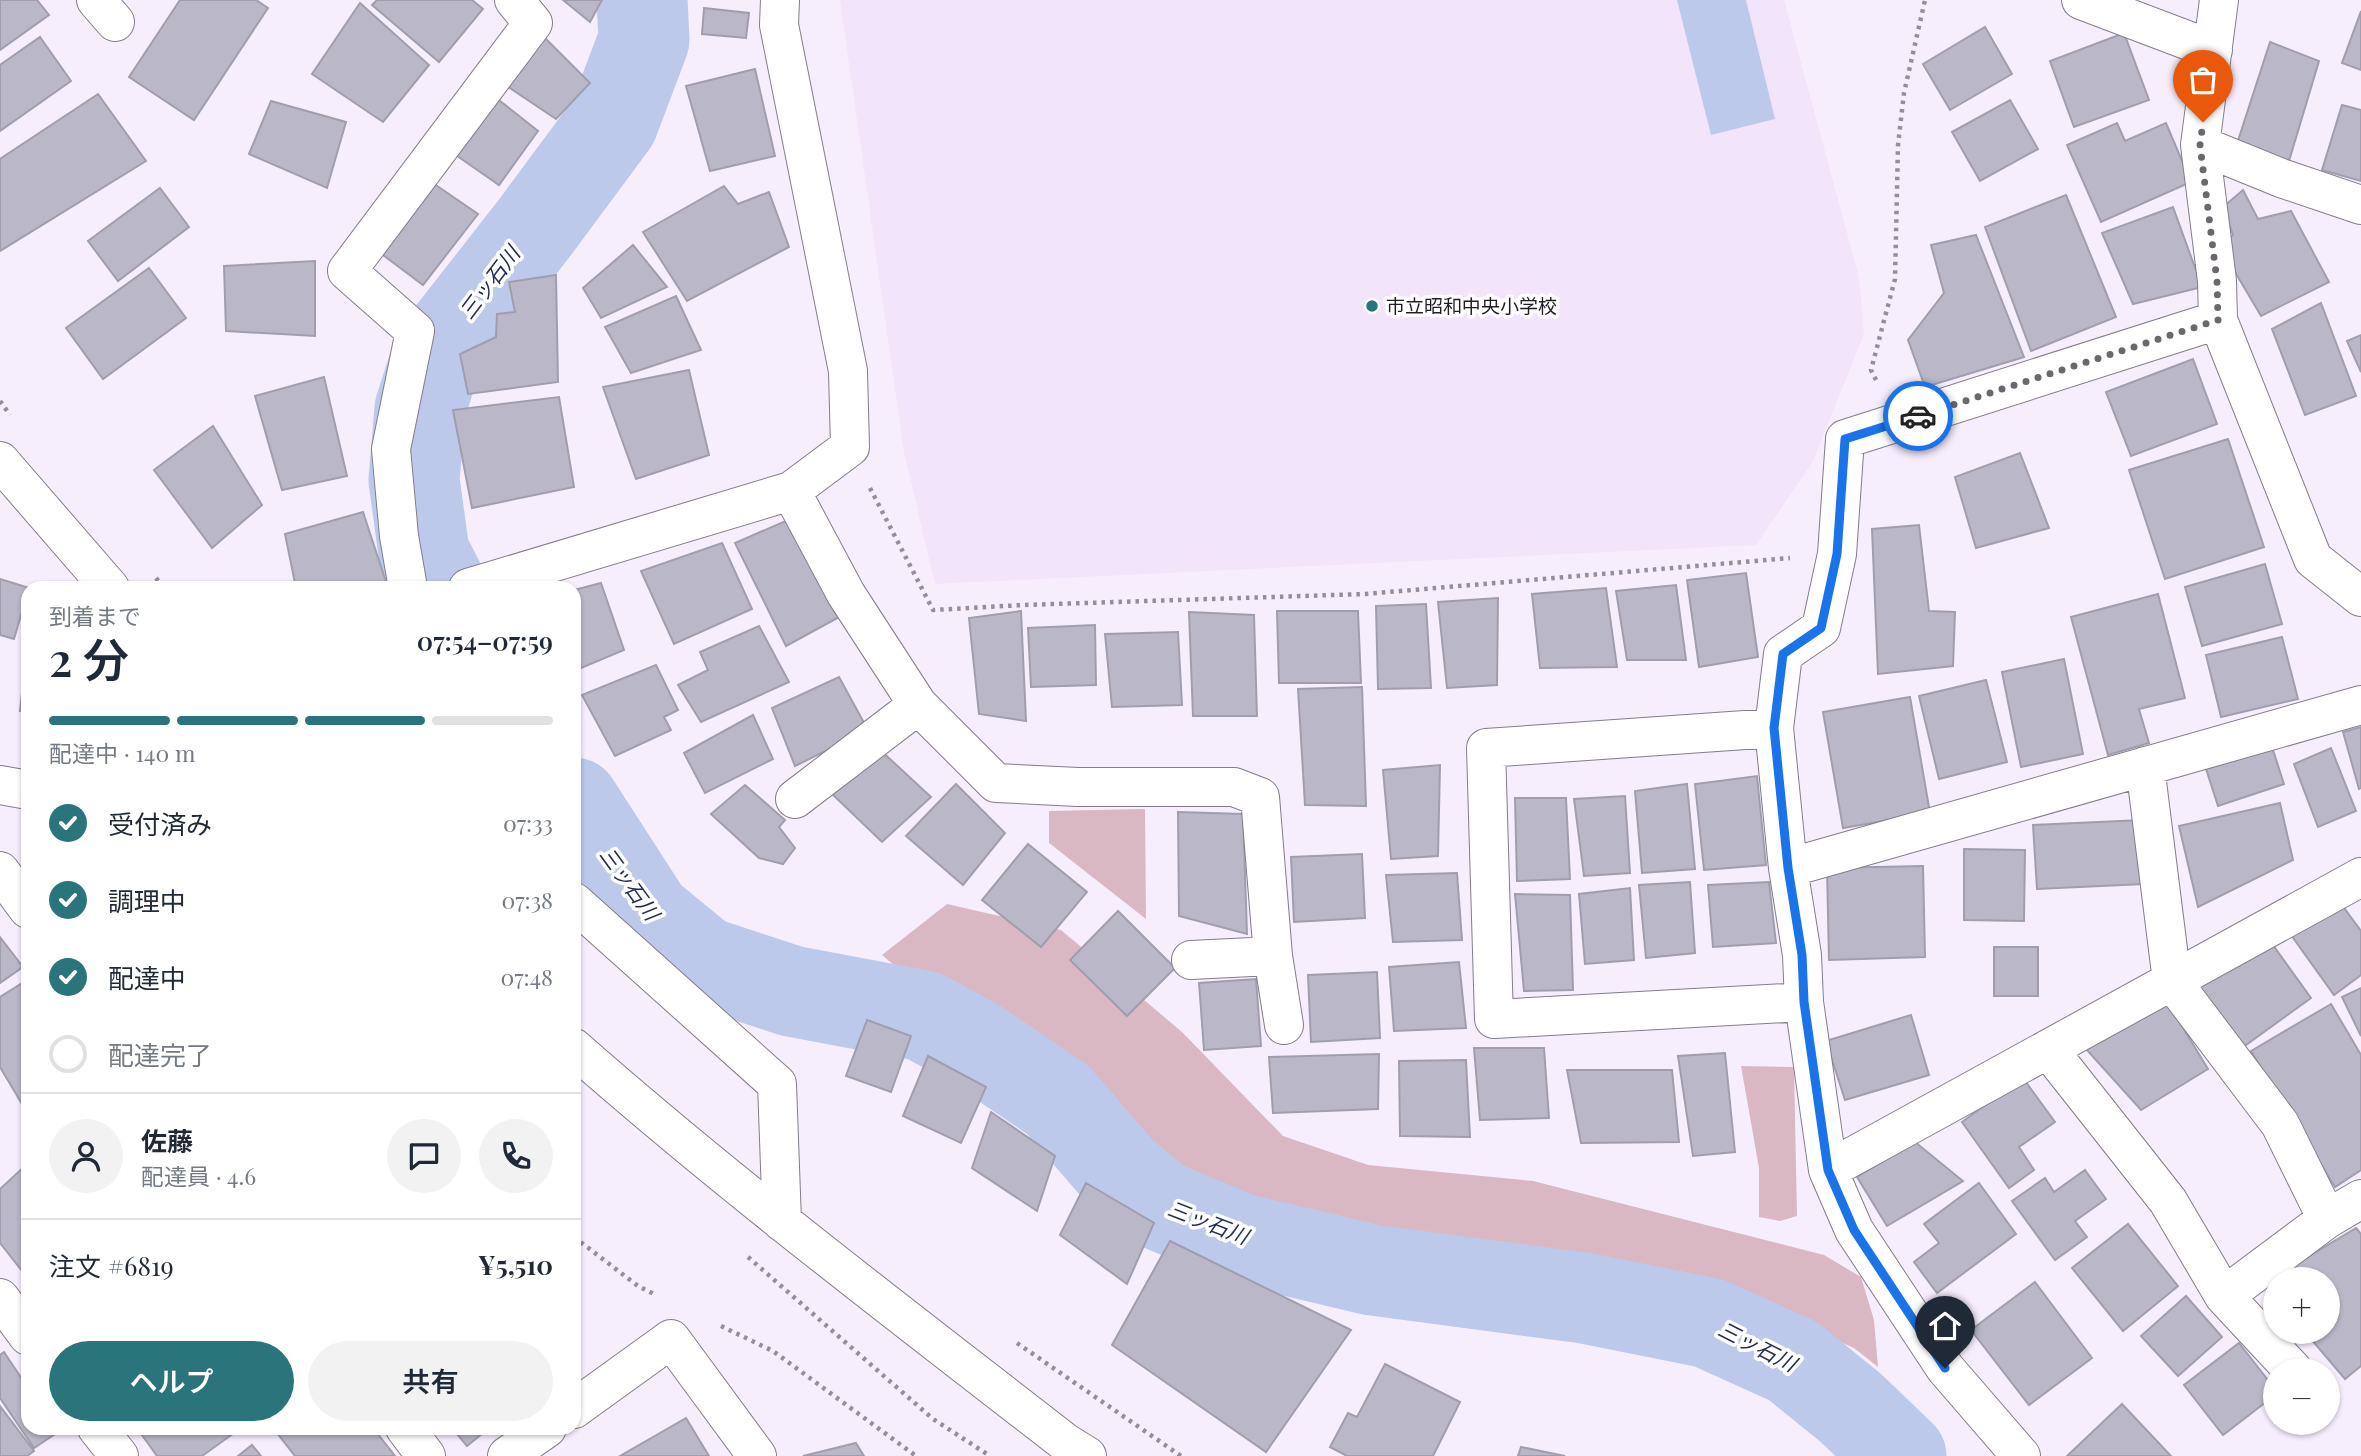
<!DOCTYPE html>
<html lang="ja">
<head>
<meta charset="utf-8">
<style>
	:root { --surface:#fff; --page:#f2f2f3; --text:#1f2937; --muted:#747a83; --line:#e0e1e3; --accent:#2a747b }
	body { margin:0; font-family:"Playfair Display","Noto Sans JP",serif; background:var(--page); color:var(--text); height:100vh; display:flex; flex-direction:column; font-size:26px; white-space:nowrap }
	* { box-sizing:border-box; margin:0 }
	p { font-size:23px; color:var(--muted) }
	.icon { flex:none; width:38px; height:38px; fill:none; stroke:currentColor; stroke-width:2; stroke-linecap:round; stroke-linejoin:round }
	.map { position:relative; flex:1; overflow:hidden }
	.drawer { position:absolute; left:21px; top:581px; width:560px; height:854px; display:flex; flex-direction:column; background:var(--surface); border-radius:21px; box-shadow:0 2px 5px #0004 }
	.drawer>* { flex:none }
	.buttons { position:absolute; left:2263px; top:1267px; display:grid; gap:14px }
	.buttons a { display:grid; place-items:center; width:77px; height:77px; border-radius:50%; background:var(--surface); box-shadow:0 2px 5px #0004; font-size:35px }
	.pin { position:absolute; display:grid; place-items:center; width:60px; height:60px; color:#fff; margin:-72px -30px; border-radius:50% 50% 50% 0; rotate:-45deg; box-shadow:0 0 7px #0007 }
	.pin .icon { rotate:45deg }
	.courier { position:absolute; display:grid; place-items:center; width:70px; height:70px; margin:-35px; border:5px solid #1a73e8; border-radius:50%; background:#fff; color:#222; box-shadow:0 2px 9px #0007 }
	.headline em { font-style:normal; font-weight:600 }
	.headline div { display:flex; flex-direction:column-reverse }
	.headline { display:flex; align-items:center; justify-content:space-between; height:119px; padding:0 28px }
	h1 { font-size:46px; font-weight:600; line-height:52px }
	.bar { display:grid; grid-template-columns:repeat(4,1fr); gap:10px 7px; align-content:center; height:84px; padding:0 28px }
	.bar i { height:9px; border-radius:5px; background:var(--line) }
	.bar .active { background:var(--accent) }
	.bar p { grid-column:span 4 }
	.line { display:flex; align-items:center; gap:18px; padding:0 28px; border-top:2px solid var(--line) }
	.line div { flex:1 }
	.round { display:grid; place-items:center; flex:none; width:74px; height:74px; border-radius:37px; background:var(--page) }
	ol { padding:0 28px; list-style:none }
	li { display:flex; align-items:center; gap:21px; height:77px }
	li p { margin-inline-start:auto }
	li .icon { padding:7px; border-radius:50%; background:var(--accent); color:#fff; stroke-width:4 }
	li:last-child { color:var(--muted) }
	li i { width:38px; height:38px; border:4px solid var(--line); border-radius:50% }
	.button { display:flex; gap:14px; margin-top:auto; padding:14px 28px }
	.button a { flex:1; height:80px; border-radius:42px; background:var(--accent); color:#fff; font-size:28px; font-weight:600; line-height:80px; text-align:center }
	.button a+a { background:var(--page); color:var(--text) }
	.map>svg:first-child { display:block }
	.built { fill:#f2e4fa }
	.green { fill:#d9b8c3 }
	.water { fill:#bcc9eb }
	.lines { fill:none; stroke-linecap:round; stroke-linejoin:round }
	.river { stroke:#bcc9eb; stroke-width:91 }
	.building { fill:#bab8c8; stroke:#a09eae; stroke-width:2 }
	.minor-casing { stroke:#847c8a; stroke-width:40 }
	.path { stroke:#948e98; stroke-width:4.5; stroke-dasharray:3.5 5; stroke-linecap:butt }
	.minor { stroke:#fff; stroke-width:38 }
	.done { stroke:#6c676f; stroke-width:7; stroke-dasharray:0 12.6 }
	.route { stroke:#1a73e8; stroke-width:9 }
	.poi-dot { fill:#2a747b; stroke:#fff; stroke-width:2.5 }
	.labels { text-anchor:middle; stroke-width:7; stroke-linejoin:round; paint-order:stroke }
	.poi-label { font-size:19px; fill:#211e23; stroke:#fff; text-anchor:start }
	.water-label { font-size:21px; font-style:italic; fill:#202d59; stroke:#fff }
</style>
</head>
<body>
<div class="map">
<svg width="2361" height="1456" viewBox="0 0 2361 1456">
	<rect width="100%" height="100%" fill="#f7eefd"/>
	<!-- built -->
	<path class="built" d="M840,0H1784L1859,277L1864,334L1812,463L1756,545L935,584L904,452Z"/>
	<!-- green -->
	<path class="green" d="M1145,809L1146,919L1049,843V811Z
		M947,904L1061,930L1182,1032L1283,1136L1368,1165L1533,1181L1824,1255L1861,1277L1874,1320L1878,1367L1854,1348L1753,1303L1650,1279L1419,1256L1257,1220L1160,1182L1126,1150L1065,1071L951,1014L882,955Z
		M1741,1066L1794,1067L1797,1216L1780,1221L1759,1217V1168Z"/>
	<!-- water -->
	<path class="water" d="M1677,0H1746L1775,119L1711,135Z"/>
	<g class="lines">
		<!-- river -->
		<path class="river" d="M442,588L424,553L414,480L420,409L439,350L536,226L613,122L644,40L642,0
			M574,803L647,916L703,962L791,991L924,1016L977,1045L1058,1100L1121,1173L1160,1205L1241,1239L1372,1270L1584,1298L1709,1323L1793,1361L1851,1408L1901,1456"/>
	</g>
	<!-- building -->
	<path class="building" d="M0,0H37L49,15L0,50Z
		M180,0H256L268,8L194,120L129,77Z
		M377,0H472L483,9L439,62L372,5Z
		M563,0H602L590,22Z
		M360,3L429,65L383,122L312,74Z
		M704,8L749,13L746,38L702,34Z
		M2361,11V70L2342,63Z
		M1985,27L2012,74L1950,110L1923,64Z
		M2124,33L2149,100L2074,127L2050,61Z
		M40,37L71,81L0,131V65Z
		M545,38L590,83L556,119L504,84Z
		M2270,42L2319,61L2286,171L2234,153Z
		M755,69L775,156L710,171L686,86Z
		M98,94L146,161L0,251V159Z
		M495,97L538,131L499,185L453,153Z
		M2010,100L2038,149L1980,181L1952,132Z
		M271,101L346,122L327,188L249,154Z
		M2342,105L2361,110V181L2322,170Z
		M2117,123L2125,141L2166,123L2191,182L2101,222L2067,145Z
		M430,181L478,214L423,285L379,252Z
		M724,186L738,204L769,192L789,247L687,301L643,232Z
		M160,188L189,227L118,281L88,241Z
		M2243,190L2258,219L2291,211L2329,282L2261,316L2219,245L2233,235L2223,207Z
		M2066,195L2116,317L2031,351L1985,227Z
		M2173,207L2202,287L2133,304L2102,233Z
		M1976,235L2024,357L1925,387L1908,340L1944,293L1931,245Z
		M633,245L667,287L601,318L583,288Z
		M315,261V336L226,331L224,266Z
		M149,268L186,318L103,379L66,328Z
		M556,275L558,382L468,394L460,354L496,337L497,314L515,312L509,282Z
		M676,296L701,350L631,373L605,327Z
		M2321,303L2356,396L2305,415L2272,329Z
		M2361,335V372L2347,341Z
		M2193,359L2217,424L2131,456L2106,392Z
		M689,370L709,455L636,479L603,387Z
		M324,377L347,476L282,490L255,396Z
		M559,397L574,487L472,508L453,410Z
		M213,426L262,505L212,548L154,470Z
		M2228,439L2264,547L2165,579L2129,470Z
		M2020,453L2049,528L1976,548L1955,477Z
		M363,512L388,588H296L285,534Z
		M788,520L841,616L786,646L735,543Z
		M1919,525L1929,611L1955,612L1953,666L1878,674L1872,529Z
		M722,543L752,609L674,644L641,571Z
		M2265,564L2282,624L2202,646L2185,587Z
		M1746,573L1758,657L1699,667L1687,580Z
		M0,579L29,588L14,639L0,635Z
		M601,583L624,650L574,671V590Z
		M1676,585L1686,660H1627L1616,591Z
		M1606,588L1617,667L1540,668L1532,594Z
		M2158,594L2185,698L2139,709L2149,743L2108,755L2071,617Z
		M1498,598L1497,685L1447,688L1438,602Z
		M1426,604L1431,688L1378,689L1376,606Z
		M1021,611L1026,721L979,714L969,618Z
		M1277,611H1358L1361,683H1279Z
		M1189,612L1254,615L1257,716H1193Z
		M1095,625L1096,685L1031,687L1028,628Z
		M759,626L789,682L701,722L678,685L708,670L700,652Z
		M1178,632L1182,705L1112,707L1105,634Z
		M28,637V713L20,711Z
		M2282,637L2298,699L2221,717L2206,655Z
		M2064,659L2083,754L2021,767L2002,672Z
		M656,665L678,710L664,717L671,730L615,756L582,695Z
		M839,677L868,730L795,766L772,708Z
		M1986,680L2007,762L1939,779L1919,696Z
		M1362,687L1366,806L1305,805L1298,689Z
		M1910,697L1930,813L1843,828L1823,712Z
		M753,715L773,759L705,793L684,753Z
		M2361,727V788L2359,789L2343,732Z
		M877,747L931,797L882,842L830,792Z
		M2272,747L2284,784L2218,806L2206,769Z
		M2331,748L2356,811L2318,827L2294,764Z
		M1440,765L1438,856L1391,859L1383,770Z
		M1757,776L1766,865L1704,870L1695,784Z
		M956,784L1005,833L963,885L906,836Z
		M1687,784L1695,869L1642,873L1635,791Z
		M745,785L785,820L779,827L795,848L783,864L759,858L711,814Z
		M1625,796L1630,873L1584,876L1574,799Z
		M1515,798H1566L1570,879L1517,881Z
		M2280,803L2293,860L2198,907L2179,826Z
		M1178,812L1243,814L1247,934L1179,916Z
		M2141,820L2144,884L2037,889L2033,825Z
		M1028,844L1087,892L1041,947L982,900Z
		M1964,849L2025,850L2024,921L1964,920Z
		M1362,854L1365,918L1294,922L1291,857Z
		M1923,866L1925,957L1829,960L1827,868Z
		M1457,873L1462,940L1393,942L1386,875Z
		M1690,882L1695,953L1646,958L1639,885Z
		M1769,882L1776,943L1713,947L1708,885Z
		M1630,888L1634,960L1585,964L1579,894Z
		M1515,894L1570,895L1573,990L1524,991Z
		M2339,901L2361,931V975L2334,995L2291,935Z
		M1118,911L1175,968L1127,1016L1070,960Z
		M2265,934L2311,998L2239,1050L2193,985Z
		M0,937L23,967L0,983Z
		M1994,947H2038V996H1994Z
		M1459,962L1466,1028L1394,1031L1389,967Z
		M1377,972L1380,1038L1311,1042L1308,975Z
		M1256,979L1261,1046L1204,1050L1199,983Z
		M27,980L28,1100L22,1104L0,1067V997Z
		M2361,988V1036L2342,997Z
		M2166,1000L2208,1069L2141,1110L2086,1049Z
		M2331,1004L2361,1055V1170L2335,1187L2251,1051Z
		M1911,1015L1929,1075L1845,1100L1826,1041Z
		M867,1020L911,1036L891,1092L846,1076Z
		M1474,1048H1544L1549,1118L1480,1120Z
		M1725,1053L1735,1152L1693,1156L1678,1056Z
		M1379,1054L1378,1109L1273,1113L1269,1057Z
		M928,1056L986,1087L961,1143L903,1116Z
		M1466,1060L1470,1137L1400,1136L1399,1061Z
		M1567,1070H1672L1679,1142L1581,1143Z
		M2023,1078L2055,1122L2019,1147L2034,1170L2009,1188L1962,1122Z
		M991,1112L1055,1156L1037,1211L972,1168Z
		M1915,1142L1963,1181L1887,1226L1857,1177Z
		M28,1163V1274L26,1276L0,1243V1189Z
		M2085,1170L2106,1199L2075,1221L2087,1237L2055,1260L2012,1201L2045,1178L2054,1192Z
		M1086,1183L1154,1223L1127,1284L1060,1235Z
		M1979,1183L2016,1234L1937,1293L1914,1262L1939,1243L1924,1224Z
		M2128,1224L2178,1286L2123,1331L2072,1268Z
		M2356,1228L2361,1234V1366L2345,1379L2305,1332H2328V1279H2275V1298L2263,1284Z
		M1170,1241L1351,1330L1266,1452L1112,1345Z
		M2035,1282L2092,1358L2029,1405L1971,1330Z
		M2186,1296L2222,1337L2178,1376L2141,1336Z
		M2239,1343L2275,1389V1395L2223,1435L2184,1385Z
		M4,1352L28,1388V1428H55L58,1432L34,1448L0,1398V1355Z
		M1385,1364L1460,1402L1433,1456H1347L1330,1447L1348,1413L1357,1417Z
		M2122,1404L2171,1456H2067Z
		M0,1406L34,1451L27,1456H0Z
		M686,1418L709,1456H620Z
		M137,1428H241L202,1456H157Z
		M273,1428H373L395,1456H295Z
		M452,1428H489L467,1446Z
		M856,1443L864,1456H803Z
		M252,1445L261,1456H238Z
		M1521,1447L1565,1456H1518Z"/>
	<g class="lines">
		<defs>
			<path id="minor" d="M96,0L115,22
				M2081,0L2213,50
				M2219,0L2200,145L2217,281L2218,320L2313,559L2361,597
				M2200,145L2281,178L2361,205
				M0,461L110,588
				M791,491L846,594L918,705L996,783L1078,787H1234L1260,797L1273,956L1191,960
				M408,588L399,536L391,449L415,331L347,271L533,23L514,0
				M468,588L791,491L850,447L848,371L779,25L780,0
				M1774,728L1486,748L1494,1019L1804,1002
				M2145,766L2172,981L2280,1124L2327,1219
				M0,785L28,790
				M795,799L918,705
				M1788,868L2361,705
				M0,871L28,909
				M574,902L777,1084L782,1222
				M1273,956L1284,1025
				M574,1048C732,1187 900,1314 1066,1443L1087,1456
				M2048,1049L2168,1201L2224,1296L2327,1219L2361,1199
				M1828,1170L2361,877
				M2224,1296L2293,1370
				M0,1298L28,1336
				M574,1409L671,1339L757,1456
				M97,1428L119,1456
				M405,1428L426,1456
				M507,1456L547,1428
				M2021,1456L1945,1368L1854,1230L1828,1170L1804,1002L1802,955L1788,868L1774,728L1783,654L1821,628L1837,554L1845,439L2218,320"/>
		</defs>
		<!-- minor casing -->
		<use href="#minor" class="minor-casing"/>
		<!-- path -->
		<path class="path" d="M1876,380L1871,370L1895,279L1898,145L1904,93L1925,0
			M0,401L10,415
			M870,488L933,610L1023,605L1365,594L1790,558
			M156,578L164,588
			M574,1237L638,1286L656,1295
			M748,1257L933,1419L990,1456
			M721,1326L773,1351L916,1456
			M1017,1343L1181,1456"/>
		<!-- minor -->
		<use href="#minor" class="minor"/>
	</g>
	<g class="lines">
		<!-- done -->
		<path class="done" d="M1918,416L2218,320L2217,281L2200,145L2203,122"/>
		<!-- route -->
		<path class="route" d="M1918,416L1845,439L1837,554L1821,628L1783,654L1774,728L1788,868L1802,955L1804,1002L1828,1170L1854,1230L1945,1368"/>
	</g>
	<!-- markers -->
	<circle class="poi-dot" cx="1372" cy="306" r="7"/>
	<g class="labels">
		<!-- poi labels -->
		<g class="poi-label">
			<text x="1386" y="313">市立昭和中央小学校</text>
		</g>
		<!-- water labels -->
		<g class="water-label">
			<text transform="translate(490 283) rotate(-53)" y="7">三ッ石川</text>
			<text transform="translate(629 884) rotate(54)" y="7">三ッ石川</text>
			<text transform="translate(1208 1223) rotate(21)" y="7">三ッ石川</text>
			<text transform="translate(1757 1347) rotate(27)" y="7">三ッ石川</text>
		</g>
	</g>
</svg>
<div class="buttons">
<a>+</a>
<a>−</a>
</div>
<div class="pin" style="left:2203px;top:122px;background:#ea580c"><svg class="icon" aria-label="bag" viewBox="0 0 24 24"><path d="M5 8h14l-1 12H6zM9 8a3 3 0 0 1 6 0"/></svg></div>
<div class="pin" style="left:1945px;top:1368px;background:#1f2937"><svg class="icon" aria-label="home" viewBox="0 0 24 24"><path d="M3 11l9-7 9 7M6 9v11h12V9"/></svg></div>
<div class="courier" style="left:1918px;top:416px"><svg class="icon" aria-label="car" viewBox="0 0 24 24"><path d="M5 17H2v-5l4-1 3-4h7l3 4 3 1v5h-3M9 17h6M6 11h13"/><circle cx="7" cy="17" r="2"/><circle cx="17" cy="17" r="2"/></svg></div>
<section class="drawer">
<div class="headline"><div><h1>2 分</h1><p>到着まで</p></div><em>07:54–07:59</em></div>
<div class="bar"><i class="active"></i><i class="active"></i><i class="active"></i><i></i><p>配達中 · 140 m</p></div>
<ol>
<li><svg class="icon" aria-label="check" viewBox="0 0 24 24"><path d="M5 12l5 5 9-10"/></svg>受付済み<p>07:33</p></li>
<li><svg class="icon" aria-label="check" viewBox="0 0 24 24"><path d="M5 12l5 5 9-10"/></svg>調理中<p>07:38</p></li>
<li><svg class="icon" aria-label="check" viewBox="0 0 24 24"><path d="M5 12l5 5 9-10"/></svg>配達中<p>07:48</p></li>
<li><i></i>配達完了</li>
</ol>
<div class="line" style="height:126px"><a class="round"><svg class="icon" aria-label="person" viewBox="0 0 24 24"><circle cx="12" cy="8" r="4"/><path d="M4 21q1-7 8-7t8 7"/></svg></a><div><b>佐藤</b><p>配達員 · 4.6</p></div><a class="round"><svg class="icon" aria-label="chat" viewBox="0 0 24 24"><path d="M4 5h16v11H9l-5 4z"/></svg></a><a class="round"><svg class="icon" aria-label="phone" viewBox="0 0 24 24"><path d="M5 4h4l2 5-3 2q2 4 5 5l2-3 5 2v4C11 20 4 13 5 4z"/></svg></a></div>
<div class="line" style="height:91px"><div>注文 #6819</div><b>¥5,510</b></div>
<div class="button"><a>ヘルプ</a><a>共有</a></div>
</section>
</div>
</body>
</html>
